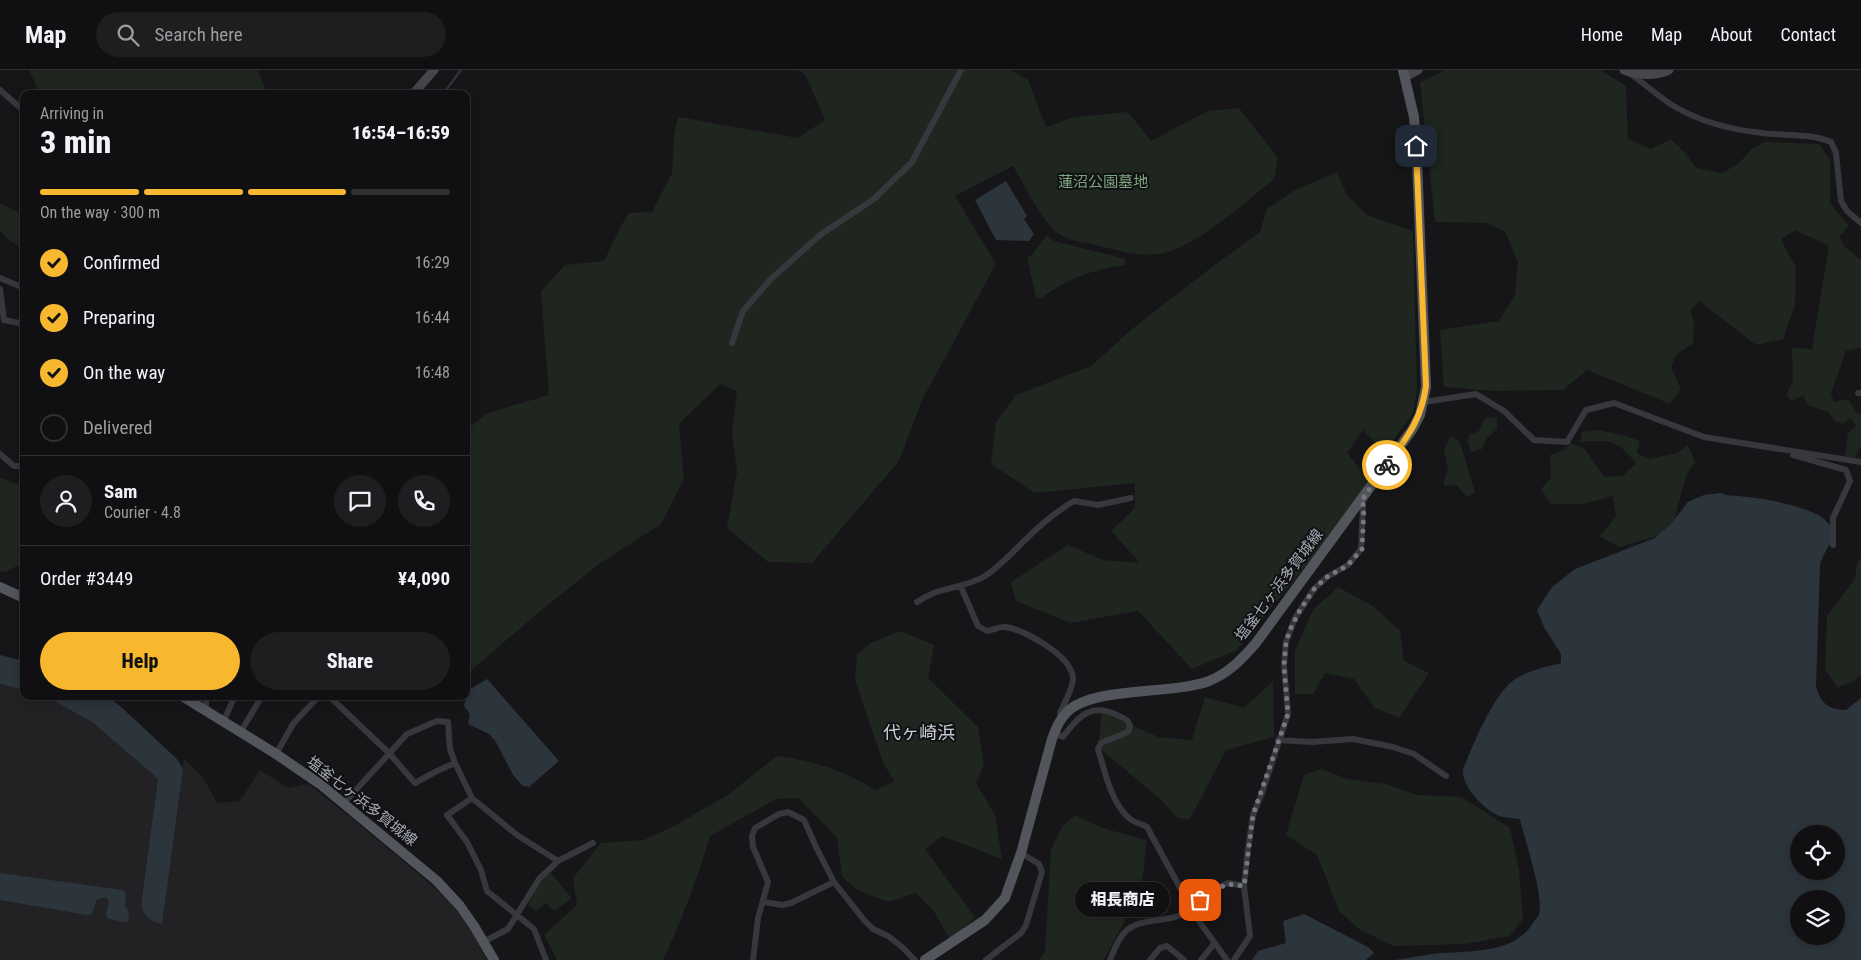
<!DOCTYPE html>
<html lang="en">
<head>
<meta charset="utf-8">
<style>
	:root { --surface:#101012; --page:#1e1e20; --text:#f1f3f6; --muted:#9c9d9f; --line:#303032; --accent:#f7b830 }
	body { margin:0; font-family:"Roboto Condensed","Noto Sans JP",sans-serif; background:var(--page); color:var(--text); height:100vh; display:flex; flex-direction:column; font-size:19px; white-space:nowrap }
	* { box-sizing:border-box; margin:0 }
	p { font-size:16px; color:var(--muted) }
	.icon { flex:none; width:28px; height:28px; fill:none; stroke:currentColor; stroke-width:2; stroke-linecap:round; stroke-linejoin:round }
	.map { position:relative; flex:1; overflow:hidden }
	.side { position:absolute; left:20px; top:20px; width:450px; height:610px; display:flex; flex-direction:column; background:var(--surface); border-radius:10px; box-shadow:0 2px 12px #0003,0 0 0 1px var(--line) }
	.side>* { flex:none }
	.fabs { position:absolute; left:1790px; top:755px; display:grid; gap:10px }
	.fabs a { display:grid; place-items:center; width:55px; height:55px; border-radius:50%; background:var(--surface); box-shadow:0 2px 12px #0003,0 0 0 1px var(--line); font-size:25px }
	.pin { position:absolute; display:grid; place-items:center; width:42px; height:42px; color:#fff; margin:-21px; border-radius:10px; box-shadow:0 2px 8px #0006 }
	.courier { position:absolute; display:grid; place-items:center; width:50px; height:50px; margin:-25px; border:4px solid #f7b830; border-radius:50%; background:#fff; color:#222; box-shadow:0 1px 6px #0007 }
	.bubble { position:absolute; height:35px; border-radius:18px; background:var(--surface); box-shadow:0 2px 12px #0003,0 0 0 1px var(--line); font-size:16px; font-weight:800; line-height:35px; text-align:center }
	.overview em { font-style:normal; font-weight:800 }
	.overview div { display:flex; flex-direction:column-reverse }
	.overview { display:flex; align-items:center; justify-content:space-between; height:85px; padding:0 20px }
	h1 { font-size:32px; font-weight:800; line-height:38px }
	.bar { display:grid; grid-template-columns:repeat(4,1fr); gap:8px 5px; align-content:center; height:60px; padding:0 20px }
	.bar i { height:6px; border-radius:4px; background:var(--line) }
	.bar .on { background:var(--accent) }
	.bar p { grid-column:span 4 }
	.line { display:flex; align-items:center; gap:12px; padding:0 20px; border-top:1px solid var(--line) }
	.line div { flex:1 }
	.round { display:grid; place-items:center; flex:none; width:52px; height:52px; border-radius:26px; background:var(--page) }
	ol { padding:0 20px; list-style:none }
	li { display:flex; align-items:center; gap:15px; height:55px }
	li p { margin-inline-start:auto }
	li .icon { padding:5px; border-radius:50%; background:var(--accent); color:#111; stroke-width:4 }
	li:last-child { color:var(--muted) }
	li i { width:28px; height:28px; border:2px solid var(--line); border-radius:50% }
	.cta { display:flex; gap:10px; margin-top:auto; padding:10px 20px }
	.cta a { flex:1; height:58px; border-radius:30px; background:var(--accent); color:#111; font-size:20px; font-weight:800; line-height:58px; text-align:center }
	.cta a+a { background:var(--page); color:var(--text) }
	header { display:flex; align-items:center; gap:30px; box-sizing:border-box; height:70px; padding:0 25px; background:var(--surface); border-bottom:1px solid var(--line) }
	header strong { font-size:24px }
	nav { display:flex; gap:28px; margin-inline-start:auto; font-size:18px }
	.search { width:350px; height:45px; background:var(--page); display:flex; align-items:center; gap:12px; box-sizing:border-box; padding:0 18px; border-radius:28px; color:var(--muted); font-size:19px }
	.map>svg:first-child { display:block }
	.built { fill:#222225 }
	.green { fill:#1e261f }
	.water { fill:#2c353c; fill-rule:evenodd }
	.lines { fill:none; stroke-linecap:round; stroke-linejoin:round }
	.stream { stroke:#2c353c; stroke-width:2.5 }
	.street { stroke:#37383d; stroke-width:6 }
	.secondary { stroke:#45474d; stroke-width:9 }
	.primary { stroke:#53555c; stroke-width:10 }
	.done { stroke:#757880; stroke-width:5; stroke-dasharray:0 9 }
	.route { stroke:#f7b830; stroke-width:6 }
	.labels { text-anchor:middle; stroke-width:4; stroke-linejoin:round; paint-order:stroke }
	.park-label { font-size:15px; fill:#7ea481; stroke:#111113 }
	.street-label { font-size:15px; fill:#a8acb8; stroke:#111113 }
	.quarter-label { font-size:18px; fill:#c9ccd4; stroke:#111113 }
</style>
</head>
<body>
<header>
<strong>Map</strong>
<div class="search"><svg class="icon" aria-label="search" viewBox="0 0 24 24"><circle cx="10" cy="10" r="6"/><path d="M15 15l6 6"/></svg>Search here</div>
<nav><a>Home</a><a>Map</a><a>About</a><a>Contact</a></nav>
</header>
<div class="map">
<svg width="1861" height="890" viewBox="0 0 1861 890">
	<rect width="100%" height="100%" fill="#161618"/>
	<!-- built -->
	<path class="built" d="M0,614L24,620V626H45L92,652L158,709L141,834L177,738L184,689L203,707L217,733L240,731L260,700L288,718L308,714L355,751L427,811L450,833L470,859L487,890H0Z"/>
	<!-- green -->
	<path class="green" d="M29,0H257L268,24H40Z
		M797,0H1010L1028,10L1046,57L1075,47L1128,42L1151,71L1208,41L1239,38L1278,88L1274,109C1244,133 1201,174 1164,183C1143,188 1121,181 1100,176C1084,172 1063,171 1051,157C1036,140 1025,116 1013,96L955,126L996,194L922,330L899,391L812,493L768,492L727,458L737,402L732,364L737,321L720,314L679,354L684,409L661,454L599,494L539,542L466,605V359L488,343L549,325L541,221L565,195L604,191L621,156L629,143L652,142L672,103L674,64L678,47L798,68L825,50L805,4Z
		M1446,0H1600L1626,16L1628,69L1651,79L1671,69L1686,84L1696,98L1722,103L1738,94L1753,78L1765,72L1819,74L1830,90V133L1849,156L1839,166L1844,176L1861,190V278L1846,281L1831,323L1834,332L1848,329L1857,343L1861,344V375L1855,388L1845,386L1848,363L1856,356L1850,348L1843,354L1835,351L1828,342L1808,335L1803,325L1792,331L1786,325L1793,311L1792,278L1812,279L1829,176L1795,160L1782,169L1786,180L1796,197L1795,235L1783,269L1756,275L1699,231L1691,240L1694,254L1693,273L1676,285L1671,297L1681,319L1670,334L1587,300L1563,320L1494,321L1444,317L1440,260L1499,251L1515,225L1518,192L1505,162L1487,153L1435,152L1420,12Z
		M1337,102L1347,125L1367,145L1413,161L1417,320L1413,343L1384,383L1363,360L1347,383L1370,411L1334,461L1237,580L1192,599L1138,541L1070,553L1016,531L1011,512L1068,475L1103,490L1140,493L1111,461L1135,438V413L1035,423L991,394L996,352L1016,325L1091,296L1132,259L1213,196L1260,162L1267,139L1295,120Z
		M0,133L24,145V180L9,170L0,160Z
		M1047,165L1054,171L1126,189L1124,195C1095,199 1065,209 1042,228H1036L1027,187L1031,186Z
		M1497,347V359L1487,368L1482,379L1471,382L1468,371L1469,365L1479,361L1485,348Z
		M1597,360L1623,365L1640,371L1637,383L1649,389L1677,383L1688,375L1695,392L1686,406L1671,462L1619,477L1599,466L1604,462L1616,446L1613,426L1583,434H1551L1541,419L1551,408L1550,385L1564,380L1571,373L1585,379L1604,407L1622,406L1636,394C1618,369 1609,370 1580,372L1582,362Z
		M1451,366L1460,372L1475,423L1466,427L1457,415L1446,416L1443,414L1448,400L1444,379Z
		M0,408L24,416V493L4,502L0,501Z
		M1861,487V605L1853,612L1837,617L1825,599L1827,546L1855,509L1857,494Z
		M1338,517L1373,536L1400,561L1404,591L1429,603L1399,648L1374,637L1354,609L1325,603L1313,624H1295V580L1313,540Z
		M900,561L934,575L928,608L978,657L984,695L976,713L995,745L1002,789L942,766L925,779L975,847L951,871L933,840L916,823L888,832L857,820L842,807L837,767L798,728L776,729L710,766C697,809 682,850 663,890H557L544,865L577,835L573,808L601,773L644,770L678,754L729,724L777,686C814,691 843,700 875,720L895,711L884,695L855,610L857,584L871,573Z
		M1273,611L1274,667L1226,680L1190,749L1178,748L1159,728L1098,677L1102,642L1158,667L1192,670L1205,627L1244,638Z
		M1322,699L1347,709L1386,714L1417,725L1461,727L1510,758L1519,800L1523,849L1510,866L1464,874L1393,876L1359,859L1339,841L1317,785L1286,765L1304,705Z
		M1075,745L1102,758L1146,770L1143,808L1130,841L1104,890H1039L1045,882L1051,780L1062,757Z
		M550,802L572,828L554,841L546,833L537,841L528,835L538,815Z"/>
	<!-- water -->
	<path class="water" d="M1006,111L1027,146L1024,149L1034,164L1029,171L996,170L975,130Z
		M1721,423L1725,425C1755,427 1793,432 1820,446C1825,449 1830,455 1834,459C1834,472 1823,482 1820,495L1816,616C1820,633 1829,640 1846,640L1861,628V890H1394C1410,888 1427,884 1443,883C1473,881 1515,883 1533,853C1535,850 1539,846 1539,843C1544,825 1525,771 1520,749C1513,748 1503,748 1497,745C1483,738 1461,716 1463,699C1474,674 1494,621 1517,608C1530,600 1546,597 1561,593V584L1544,557L1537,540L1552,517L1575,499L1655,468L1670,455L1688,432L1704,425ZM1799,764H1836V801H1799ZM1799,829H1836V866H1799Z
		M0,585L24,591V620L0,614Z
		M487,609L559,691L529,717L523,716L513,705L496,672L489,664L468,654L470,644L464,636L467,621Z
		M45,626H107L120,636L177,689L183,699L162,854C151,852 143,845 141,834L158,709L92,652Z
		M0,803L122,820L126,824L125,836L129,843L128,851L122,852L107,848L106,844L109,831L106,827L97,829L92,844L87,845L0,830Z
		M1304,844L1368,877L1374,883L1366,890H1252L1258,881L1286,873L1283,851Z"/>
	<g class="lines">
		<!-- stream -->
		<path class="stream" d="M443,24L461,0"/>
		<!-- street -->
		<path class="street" d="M1631,4C1646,15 1661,29 1677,38C1702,52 1734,60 1762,63C1786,66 1809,63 1831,72L1836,83L1841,131L1847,141L1861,153
			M0,20L24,41
			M0,208L24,218
			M0,219L4,250L24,254
			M732,273L743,241L770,210L820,165L874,129L912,92L961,0
			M1858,323H1861
			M1424,332L1476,324L1504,341L1534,370L1567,372L1586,340L1614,333L1704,367L1861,392
			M0,384L14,396H21L24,393
			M1793,385L1846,400L1850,411L1833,448V475
			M961,517L978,556L987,561C993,560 1001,556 1006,557C1026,561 1070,585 1073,607C1074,615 1064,635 1060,643L1061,648
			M917,532C939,516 961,520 985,506C999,497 1011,484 1023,472C1038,457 1055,442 1074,431L1098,435L1131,428
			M206,626V641
			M329,626L389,683L415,713L437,701L455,693
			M223,652L235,626
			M240,663L262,626
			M1054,663L1063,667C1079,645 1092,632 1119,646C1125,649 1129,650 1130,656L1128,662L1101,673L1098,679C1105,702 1111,733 1130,749C1136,754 1142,753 1147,757L1191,838L1208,822L1228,813L1244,816
			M1278,670L1312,672L1353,669L1393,677L1414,684L1446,706
			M276,684L293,654L319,626
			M472,728L447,745L467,772L481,800L487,821L534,859L546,890
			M344,733L407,664L437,651L448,652L450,679L455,693L472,728L517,765L558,791
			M764,832L782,835L791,833L834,812
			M483,872L508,859L539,809L558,791L593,773
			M753,890L758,848L768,812L753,777L752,766L755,758L779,744L788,742L804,750L817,779L834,812L864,850L873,859L888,866L902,877L915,890
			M986,890L1021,863L1026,855L1042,802L1039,794L1021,783
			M1110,890C1114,881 1117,870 1125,862C1142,845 1175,855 1191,838L1201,854L1227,890
			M1150,890L1160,878L1167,876L1184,890
			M1201,890L1214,874
			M1234,890L1250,866L1244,816L1248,778L1253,745L1262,723L1288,644L1284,595L1286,572L1295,548L1314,519L1327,507L1348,495L1361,479L1363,436L1361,431"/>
		<!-- secondary -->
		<path class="secondary" d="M1624,0C1636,6 1658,6 1669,0
			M1405,7L1418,0
			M413,24L434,0"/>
		<!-- primary -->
		<path class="primary" d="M0,517L24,528
			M182,626L276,684L320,714L437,811L460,836L474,856L494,890
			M925,890L985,850L1005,828L1021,783L1052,669C1055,660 1060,649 1067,642C1093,616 1172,625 1209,611C1229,603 1242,589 1256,573L1412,360L1420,345L1426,317L1417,90L1414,47L1403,0"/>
	</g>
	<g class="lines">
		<!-- done -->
		<path class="done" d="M1200,830L1208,822L1228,814L1244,816L1253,745L1288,644L1284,596L1286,572L1290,560L1300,540L1314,519L1327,507L1348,495L1362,479L1364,436L1361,431L1387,395"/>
		<!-- route -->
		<path class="route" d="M1387,395C1407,367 1421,351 1426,316L1416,76"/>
	</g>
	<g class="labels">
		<!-- park labels -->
		<g class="park-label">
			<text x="1103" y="117">蓮沼公園墓地</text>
		</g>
		<!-- street labels -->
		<g class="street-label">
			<text transform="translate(1279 515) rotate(-53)" y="5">塩釜七ヶ浜多賀城線</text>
			<text transform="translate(362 731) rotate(38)" y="5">塩釜七ヶ浜多賀城線</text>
		</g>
		<!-- quarter labels -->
		<g class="quarter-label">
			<text x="919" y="669">代ヶ崎浜</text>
		</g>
	</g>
</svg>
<div class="fabs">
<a><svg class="icon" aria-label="locate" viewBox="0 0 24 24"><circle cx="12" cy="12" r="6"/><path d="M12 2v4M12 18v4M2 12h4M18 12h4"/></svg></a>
<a><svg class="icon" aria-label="layers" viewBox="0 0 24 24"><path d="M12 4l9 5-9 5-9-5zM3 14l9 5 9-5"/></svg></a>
</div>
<div class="pin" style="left:1200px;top:830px;background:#ea580c"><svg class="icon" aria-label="bag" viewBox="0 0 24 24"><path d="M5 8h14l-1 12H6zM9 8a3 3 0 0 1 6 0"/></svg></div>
<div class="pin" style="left:1416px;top:76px;background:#1f2937"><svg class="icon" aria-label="home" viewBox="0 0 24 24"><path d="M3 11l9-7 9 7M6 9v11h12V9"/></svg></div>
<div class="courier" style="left:1387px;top:395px"><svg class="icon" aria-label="bike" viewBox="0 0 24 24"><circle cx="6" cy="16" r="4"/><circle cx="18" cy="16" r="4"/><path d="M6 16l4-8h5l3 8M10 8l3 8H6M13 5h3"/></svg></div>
<div class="bubble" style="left:1075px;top:812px;width:95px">相長商店</div>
<section class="side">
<div class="overview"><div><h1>3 min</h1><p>Arriving in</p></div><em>16:54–16:59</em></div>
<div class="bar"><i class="on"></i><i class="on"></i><i class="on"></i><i></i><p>On the way · 300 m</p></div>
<ol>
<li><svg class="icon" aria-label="check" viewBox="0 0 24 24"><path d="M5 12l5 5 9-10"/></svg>Confirmed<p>16:29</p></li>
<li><svg class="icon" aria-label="check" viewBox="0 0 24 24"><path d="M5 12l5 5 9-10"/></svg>Preparing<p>16:44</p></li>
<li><svg class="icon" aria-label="check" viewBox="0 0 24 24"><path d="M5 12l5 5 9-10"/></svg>On the way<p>16:48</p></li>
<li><i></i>Delivered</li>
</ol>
<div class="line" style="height:90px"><a class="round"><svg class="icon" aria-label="person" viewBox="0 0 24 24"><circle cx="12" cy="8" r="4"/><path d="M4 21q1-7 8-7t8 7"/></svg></a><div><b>Sam</b><p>Courier · 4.8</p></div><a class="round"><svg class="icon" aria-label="chat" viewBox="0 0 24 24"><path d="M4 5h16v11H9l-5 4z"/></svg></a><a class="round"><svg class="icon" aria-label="phone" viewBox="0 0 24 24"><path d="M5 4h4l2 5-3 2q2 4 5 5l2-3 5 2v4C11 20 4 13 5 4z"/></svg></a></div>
<div class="line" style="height:65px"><div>Order #3449</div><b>¥4,090</b></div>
<div class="cta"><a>Help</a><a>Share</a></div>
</section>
</div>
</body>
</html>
